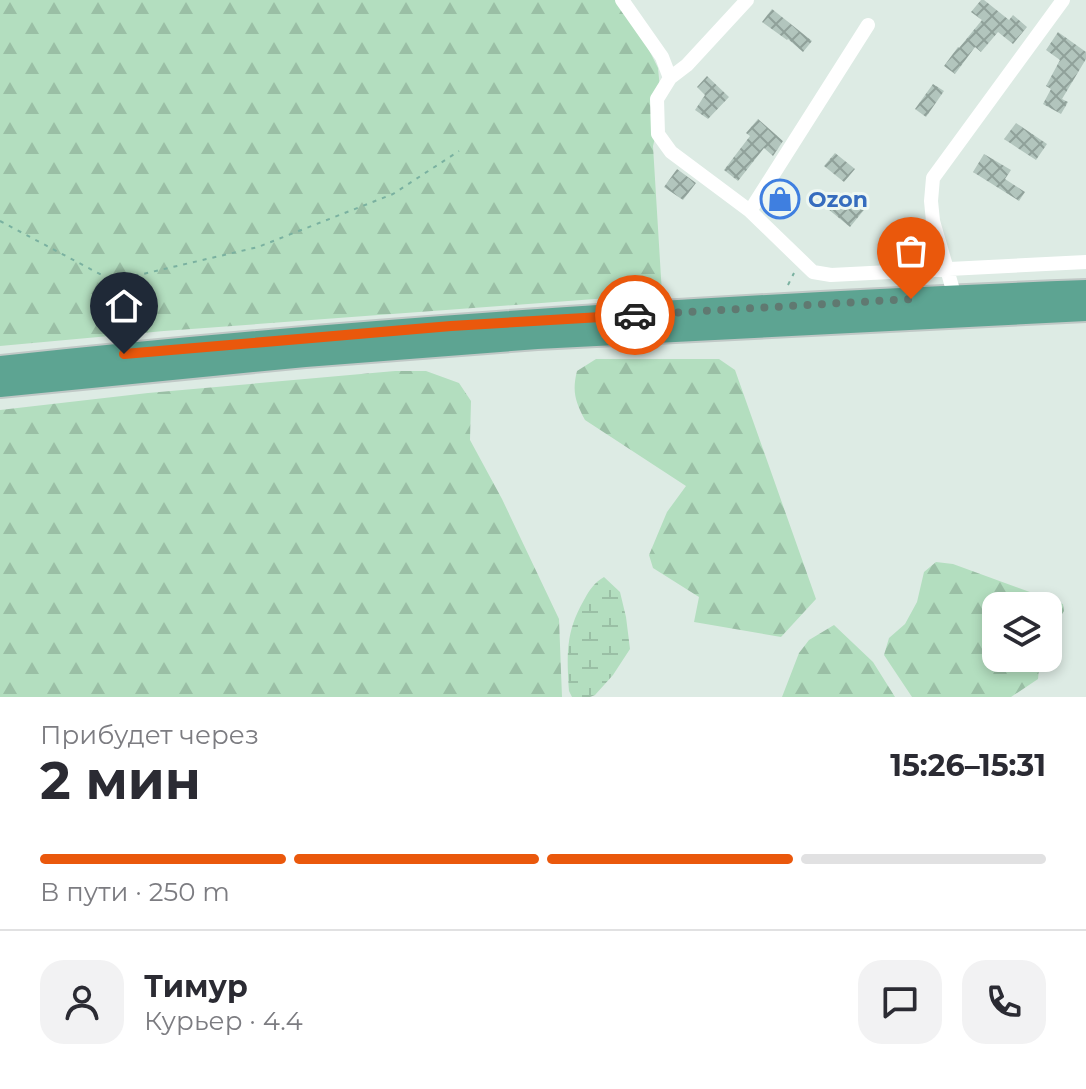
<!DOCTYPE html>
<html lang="ru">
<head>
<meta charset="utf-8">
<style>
	:root { --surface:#fff; --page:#f2f2f3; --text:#2b2b33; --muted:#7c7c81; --line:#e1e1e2; --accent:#ea580c }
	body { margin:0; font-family:Montserrat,sans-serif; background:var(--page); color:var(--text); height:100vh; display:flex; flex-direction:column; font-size:30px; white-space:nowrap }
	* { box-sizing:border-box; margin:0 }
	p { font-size:26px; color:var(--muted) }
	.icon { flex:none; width:44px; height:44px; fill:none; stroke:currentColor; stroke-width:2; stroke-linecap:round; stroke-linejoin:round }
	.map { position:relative; height:697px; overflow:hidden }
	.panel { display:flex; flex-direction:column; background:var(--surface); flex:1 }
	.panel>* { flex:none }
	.tools { position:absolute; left:982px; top:592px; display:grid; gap:16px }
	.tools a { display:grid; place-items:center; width:80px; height:80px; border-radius:16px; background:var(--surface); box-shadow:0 4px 12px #0003; font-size:40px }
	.pin { position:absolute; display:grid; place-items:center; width:68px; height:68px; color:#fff; margin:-82px -34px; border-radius:50% 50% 50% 0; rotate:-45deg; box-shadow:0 0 8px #0007 }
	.pin .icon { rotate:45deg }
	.courier { position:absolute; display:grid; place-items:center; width:80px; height:80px; margin:-40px; border:6px solid #ea580c; border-radius:50%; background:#fff; color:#222; box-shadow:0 2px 10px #0007 }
	.headline em { font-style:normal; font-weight:700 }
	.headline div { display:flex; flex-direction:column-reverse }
	.headline { display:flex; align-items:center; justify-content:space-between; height:136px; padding:0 40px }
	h1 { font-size:52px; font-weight:700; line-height:60px }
	.bar { display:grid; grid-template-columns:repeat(4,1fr); gap:12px 8px; align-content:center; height:96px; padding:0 40px }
	.bar i { height:10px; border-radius:6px; background:var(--line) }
	.bar .selected { background:var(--accent) }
	.bar p { grid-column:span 4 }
	.line { display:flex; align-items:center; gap:20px; padding:0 40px; border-top:2px solid var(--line) }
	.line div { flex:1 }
	.round { display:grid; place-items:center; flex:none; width:84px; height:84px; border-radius:24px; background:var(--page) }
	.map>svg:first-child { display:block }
	.forest { fill:url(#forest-firs) }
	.wetland { fill:url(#wetland-marsh) }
	.building { fill:url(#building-cross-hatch) }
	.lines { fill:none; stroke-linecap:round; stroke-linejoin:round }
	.primary-casing { stroke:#c0c8c6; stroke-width:26 }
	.path { stroke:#7ab1a0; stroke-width:2; stroke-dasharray:4 6; stroke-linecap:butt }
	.minor { stroke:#fff; stroke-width:14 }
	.primary { stroke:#5da492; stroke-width:22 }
	.done { stroke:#607971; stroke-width:8; stroke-dasharray:0 14.4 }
	.route { stroke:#ea580c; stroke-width:10 }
	.labels { text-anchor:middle; stroke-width:6; stroke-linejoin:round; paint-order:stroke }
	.shop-label { font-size:22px; font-weight:bold; fill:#366cbe; stroke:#edf7f2; text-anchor:start }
</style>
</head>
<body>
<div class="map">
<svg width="1086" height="697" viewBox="0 0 1086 697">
	<defs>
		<pattern id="forest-firs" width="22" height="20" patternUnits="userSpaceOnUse" patternTransform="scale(2)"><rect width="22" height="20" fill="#b3debf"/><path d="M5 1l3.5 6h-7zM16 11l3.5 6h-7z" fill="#9abfa5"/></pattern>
		<pattern id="wetland-marsh" width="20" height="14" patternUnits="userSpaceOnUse" patternTransform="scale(2)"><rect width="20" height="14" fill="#b3debf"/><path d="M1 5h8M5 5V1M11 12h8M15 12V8" fill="none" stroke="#9abfa5"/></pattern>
		<pattern id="building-cross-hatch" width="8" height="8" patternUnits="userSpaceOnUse" patternTransform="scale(2)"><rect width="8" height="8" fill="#b2c5bd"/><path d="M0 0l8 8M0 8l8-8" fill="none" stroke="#90a19a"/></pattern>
	</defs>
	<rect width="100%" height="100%" fill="#ddebe4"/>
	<!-- forest -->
	<path class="forest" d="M0,0H617L637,26L658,68L662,110L653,146L662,294L164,331L0,346Z
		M596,359H719L735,370L816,599L781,637L694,622L699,597L653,568L649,555L667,512L686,486L585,420C575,401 572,391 577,371Z
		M395,371H426L459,383L471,401L470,440L502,499L559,619L562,697H0V410L148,393Z
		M936,562L953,564L1063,604L1064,611L1055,625H1048V606H996V658H1040L1038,679L1011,697H912L884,655L889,638L905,624L917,602L924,572Z
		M834,625L873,662L895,697H782L799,653L809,640Z"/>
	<!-- wetland -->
	<path class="wetland" d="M604,577L620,592L626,617L630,649L613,675L595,695L590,697H572L569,691C567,655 565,633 584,600C590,589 594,583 604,577Z"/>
	<!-- building -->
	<path class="building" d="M981,0H984L1009,20L1013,15L1027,27L1013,44L998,32L981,52L975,47L955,74L944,66L958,47L959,48L982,20L971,12Z
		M772,9L812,41L803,52L788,39L787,40L762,22Z
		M1058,32L1086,52V59L1062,99L1068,102L1061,114L1043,104L1051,89L1046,86L1060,60L1046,50Z
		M707,76L729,97L708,119L695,110L705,95L697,87Z
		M933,84L944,91L926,117L915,109Z
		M758,119L783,141L773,156L764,148L738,181L724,170L750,136L746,133Z
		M1016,123L1047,144L1036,160L1004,139Z
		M835,153L855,169L844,182L824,166Z
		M984,154L1011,170L1005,179L1025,192L1019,201L973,172Z
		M677,169L696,183L683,200L664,187Z
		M780,183L794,194L782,209L770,199Z
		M843,192L864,210L850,227L828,209Z"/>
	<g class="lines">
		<defs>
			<path id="primary" d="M0,367C361,328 723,305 1086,291
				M0,386L305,356L537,338L1086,310"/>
		</defs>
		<!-- primary casing -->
		<use href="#primary" class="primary-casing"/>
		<!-- path -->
		<path class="path" d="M0,221L113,281L258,247L393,194L459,151
			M788,285L794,273"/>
		<!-- minor -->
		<path class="minor" d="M622,0L662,57L670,78L657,99L658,134L671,152L750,211L813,272L831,275L1086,262
			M670,78L687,65L747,0
			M750,211L868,25
			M955,297L933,221L931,201L933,178L1063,0"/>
		<!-- primary -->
		<use href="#primary" class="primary"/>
	</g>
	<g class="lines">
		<!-- done -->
		<path class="done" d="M635,315L911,299"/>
		<!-- route -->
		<path class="route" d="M124,354L451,326L635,315"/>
	</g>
	<!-- icons -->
	<defs>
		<symbol id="shop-ring" viewBox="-11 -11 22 22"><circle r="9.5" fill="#edf7f2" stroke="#3f7fe0" stroke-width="1.5"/><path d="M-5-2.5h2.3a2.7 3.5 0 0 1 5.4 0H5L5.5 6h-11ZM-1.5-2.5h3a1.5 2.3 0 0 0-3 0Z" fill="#3f7fe0"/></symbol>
	</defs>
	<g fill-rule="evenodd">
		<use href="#shop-ring" x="758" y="177" width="44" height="44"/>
	</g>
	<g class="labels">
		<!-- shop labels -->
		<g class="shop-label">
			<text x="808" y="207">Ozon</text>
		</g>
	</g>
</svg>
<div class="tools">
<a><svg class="icon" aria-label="layers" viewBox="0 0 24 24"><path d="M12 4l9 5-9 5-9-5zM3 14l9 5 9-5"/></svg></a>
</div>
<div class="pin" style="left:911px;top:299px;background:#ea580c"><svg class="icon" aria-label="bag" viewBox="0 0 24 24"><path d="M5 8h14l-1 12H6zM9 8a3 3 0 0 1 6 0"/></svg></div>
<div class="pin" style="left:124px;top:354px;background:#1f2937"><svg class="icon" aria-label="home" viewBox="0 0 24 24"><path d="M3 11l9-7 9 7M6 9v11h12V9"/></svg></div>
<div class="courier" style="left:635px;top:315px"><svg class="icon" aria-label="car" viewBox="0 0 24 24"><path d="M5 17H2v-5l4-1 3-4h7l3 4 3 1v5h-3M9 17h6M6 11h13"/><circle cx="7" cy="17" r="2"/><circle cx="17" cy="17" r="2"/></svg></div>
</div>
<section class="panel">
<div class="headline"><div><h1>2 мин</h1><p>Прибудет через</p></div><em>15:26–15:31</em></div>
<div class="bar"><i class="selected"></i><i class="selected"></i><i class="selected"></i><i></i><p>В пути · 250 m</p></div>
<div class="line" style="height:144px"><a class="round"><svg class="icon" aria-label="person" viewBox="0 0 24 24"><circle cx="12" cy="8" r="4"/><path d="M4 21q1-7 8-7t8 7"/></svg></a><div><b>Тимур</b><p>Курьер · 4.4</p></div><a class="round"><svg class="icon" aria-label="chat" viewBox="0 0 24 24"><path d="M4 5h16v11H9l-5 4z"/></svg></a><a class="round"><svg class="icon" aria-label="phone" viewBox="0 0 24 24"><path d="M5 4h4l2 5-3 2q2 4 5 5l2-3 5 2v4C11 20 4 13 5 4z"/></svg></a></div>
</section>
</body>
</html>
